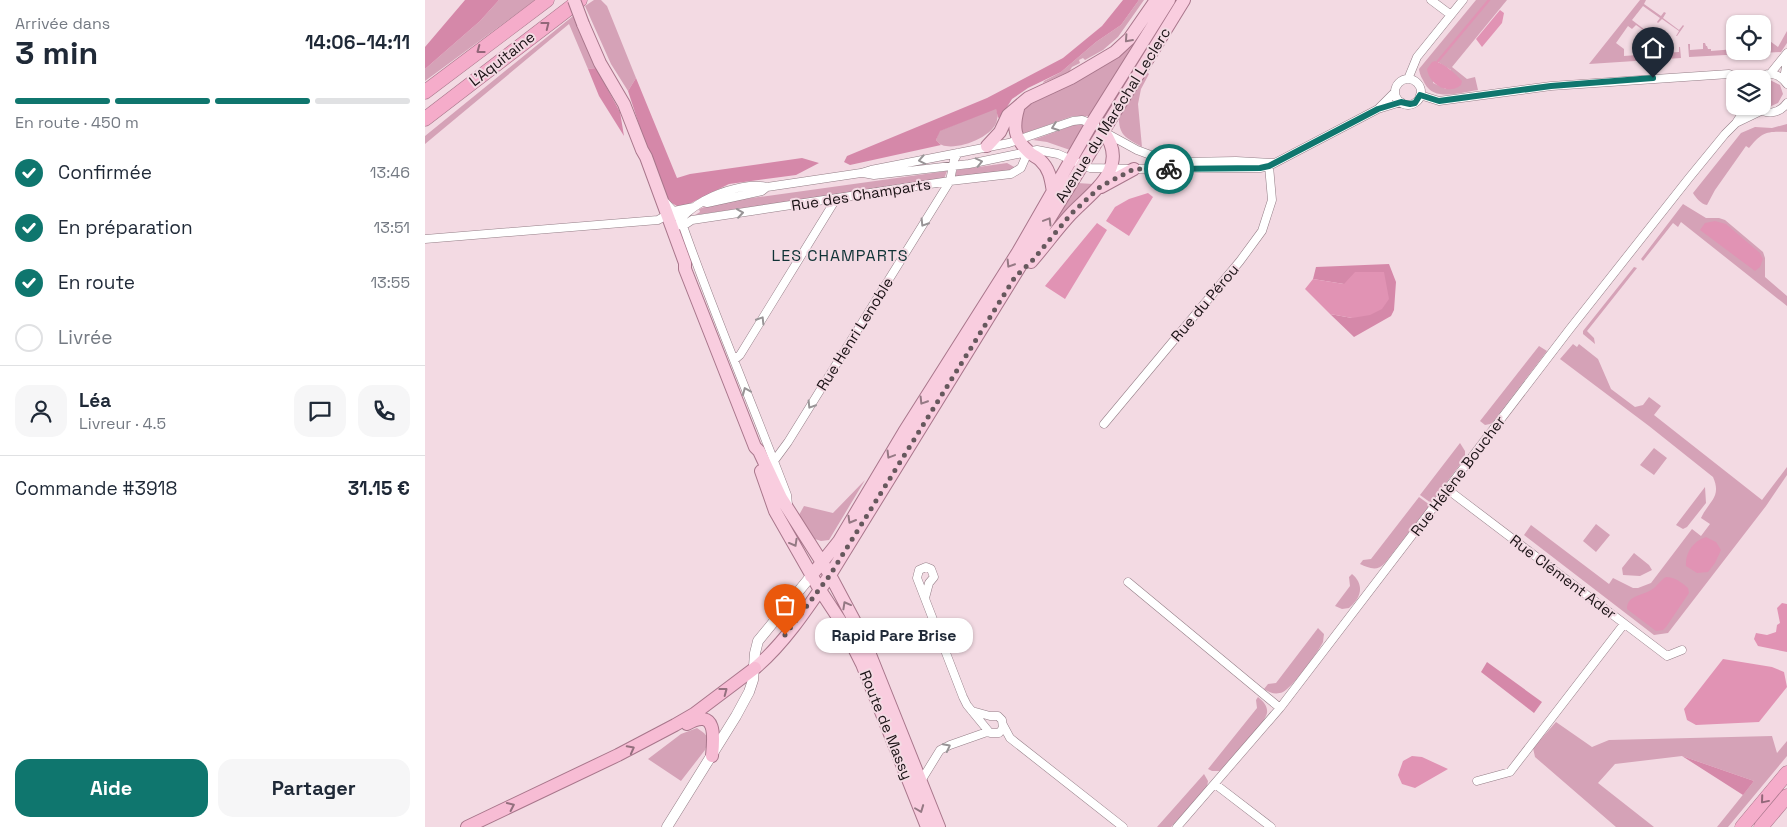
<!DOCTYPE html>
<html lang="fr">
<head>
<meta charset="utf-8">
<style>
	:root { --surface:#fff; --page:#f6f6f7; --text:#1f2937; --muted:#747a83; --line:#e0e1e3; --accent:#0f766e }
	body { margin:0; font-family:"Space Grotesk",sans-serif; background:var(--page); color:var(--text); height:100vh; display:flex; flex-direction:column; font-size:19px; white-space:nowrap }
	* { box-sizing:border-box; margin:0 }
	p { font-size:16px; color:var(--muted) }
	.icon { flex:none; width:28px; height:28px; fill:none; stroke:currentColor; stroke-width:2; stroke-linecap:round; stroke-linejoin:round }
	.map { position:relative; flex:1; overflow:hidden }
	.side { display:flex; flex-direction:column; background:var(--surface); width:425px }
	.side>* { flex:none }
	.controls { position:absolute; left:1301px; top:15px; display:grid; gap:10px }
	.controls a { display:grid; place-items:center; width:45px; height:45px; border-radius:10px; background:var(--surface); box-shadow:0 1px 4px #0004; font-size:25px }
	.pin { position:absolute; display:grid; place-items:center; width:42px; height:42px; color:#fff; margin:-51px -21px; border-radius:50% 50% 50% 0; rotate:-45deg; box-shadow:0 0 5px #0007 }
	.pin .icon { rotate:45deg }
	.courier { position:absolute; display:grid; place-items:center; width:50px; height:50px; margin:-25px; border:4px solid #0f766e; border-radius:50%; background:#fff; color:#222; box-shadow:0 1px 6px #0007 }
	.bubble { position:absolute; height:35px; border-radius:15px; background:var(--surface); box-shadow:0 1px 4px #0004; font-size:16px; font-weight:600; line-height:35px; text-align:center }
	.head em { font-style:normal; font-weight:600 }
	.head div { display:flex; flex-direction:column-reverse }
	.head { display:flex; align-items:center; justify-content:space-between; height:85px; padding:0 15px }
	h1 { font-size:32px; font-weight:600; line-height:38px }
	.bar { display:grid; grid-template-columns:repeat(4,1fr); gap:8px 5px; align-content:center; height:60px; padding:0 15px }
	.bar i { height:6px; border-radius:4px; background:var(--line) }
	.bar .selected { background:var(--accent) }
	.bar p { grid-column:span 4 }
	.line { display:flex; align-items:center; gap:12px; padding:0 15px; border-top:1px solid var(--line) }
	.line div { flex:1 }
	.round { display:grid; place-items:center; flex:none; width:52px; height:52px; border-radius:15px; background:var(--page) }
	ol { padding:0 15px; list-style:none }
	li { display:flex; align-items:center; gap:15px; height:55px }
	li p { margin-inline-start:auto }
	li .icon { padding:5px; border-radius:50%; background:var(--accent); color:#fff; stroke-width:4 }
	li:last-child { color:var(--muted) }
	li i { width:28px; height:28px; border:2px solid var(--line); border-radius:50% }
	.primary-button { display:flex; gap:10px; margin-top:auto; padding:10px 15px }
	.primary-button a { flex:1; height:58px; border-radius:15px; background:var(--accent); color:#fff; font-size:20px; font-weight:600; line-height:58px; text-align:center }
	.primary-button a+a { background:var(--page); color:var(--text) }
	main { display:flex; flex:1; min-height:0 }
	.map>svg:first-child { display:block }
	.green { fill:#d5a2b7; fill-rule:evenodd }
	.forest { fill:#d588a9 }
	.water { fill:#e193b4 }
	.lines { fill:none; stroke-linecap:round; stroke-linejoin:round }
	.stream { stroke:#e193b4; stroke-width:2.5 }
	.minor-casing { stroke:#947e87; stroke-width:9 }
	.tertiary-casing { stroke:#947e87; stroke-width:11 }
	.primary-casing { stroke:#a8768b; stroke-width:14 }
	.trunk-casing { stroke:#a8768b; stroke-width:14 }
	.motorway-casing { stroke:#a8768b; stroke-width:15 }
	.minor { stroke:#fff; stroke-width:8 }
	.tertiary { stroke:#fff; stroke-width:10 }
	.primary { stroke:#f9cddf; stroke-width:12 }
	.trunk { stroke:#f7bcd4; stroke-width:12 }
	.motorway { stroke:#f5acca; stroke-width:14 }
	.primary-bridge-casing { stroke:#a8768b; stroke-width:14; stroke-linecap:butt }
	.primary-bridge { stroke:#f9cddf; stroke-width:12 }
	.oneway { stroke:#926779 }
	.oneway2 { stroke:#957984 }
	.oneway3 { stroke:#989496 }
	.oneway4 { stroke:#94707e }
	.done { stroke:#66585d; stroke-width:5; stroke-dasharray:0 9 }
	.route { stroke:#0f766e; stroke-width:6 }
	.labels { text-anchor:middle; stroke-width:4; stroke-linejoin:round; paint-order:stroke }
	.street-label { font-size:15px; fill:#1a1215; stroke:#f3dae3 }
	.neighbourhood-label { font-size:16px; letter-spacing:1px; fill:#103336; stroke:#f3dae3 }
</style>
</head>
<body>
<main>
<section class="side">
<div class="head"><div><h1>3 min</h1><p>Arrivée dans</p></div><em>14:06–14:11</em></div>
<div class="bar"><i class="selected"></i><i class="selected"></i><i class="selected"></i><i></i><p>En route · 450 m</p></div>
<ol>
<li><svg class="icon" aria-label="check" viewBox="0 0 24 24"><path d="M5 12l5 5 9-10"/></svg>Confirmée<p>13:46</p></li>
<li><svg class="icon" aria-label="check" viewBox="0 0 24 24"><path d="M5 12l5 5 9-10"/></svg>En préparation<p>13:51</p></li>
<li><svg class="icon" aria-label="check" viewBox="0 0 24 24"><path d="M5 12l5 5 9-10"/></svg>En route<p>13:55</p></li>
<li><i></i>Livrée</li>
</ol>
<div class="line" style="height:90px"><a class="round"><svg class="icon" aria-label="person" viewBox="0 0 24 24"><circle cx="12" cy="8" r="4"/><path d="M4 21q1-7 8-7t8 7"/></svg></a><div><b>Léa</b><p>Livreur · 4.5</p></div><a class="round"><svg class="icon" aria-label="chat" viewBox="0 0 24 24"><path d="M4 5h16v11H9l-5 4z"/></svg></a><a class="round"><svg class="icon" aria-label="phone" viewBox="0 0 24 24"><path d="M5 4h4l2 5-3 2q2 4 5 5l2-3 5 2v4C11 20 4 13 5 4z"/></svg></a></div>
<div class="line" style="height:65px"><div>Commande #3918</div><b>31.15 €</b></div>
<div class="primary-button"><a>Aide</a><a>Partager</a></div>
</section>
<div class="map">
<svg width="1362" height="827" viewBox="0 0 1362 827">
	<rect width="100%" height="100%" fill="#f3dae3"/>
	<!-- green -->
	<path class="green" d="M74,0H110L0,81V69L55,21Z
		M169,0H176L182,6L211,78L203,91L186,64L160,6Z
		M714,0H719L693,37L678,50L660,60L658,58L654,60L655,63L647,67L644,72L618,83L619,81L636,72L671,42L696,25Z
		M1051,0H1082L1027,67L1042,79L1050,77L1053,90C1036,92 1010,102 1000,84C997,78 995,76 994,69ZM1013,62L1026,70L1021,89L1008,83Z
		M1215,0H1221L1219,4L1236,16L1239,12L1241,13L1238,18L1254,30L1258,25L1259,26L1252,36H1251L1254,31L1237,19L1233,23L1232,22L1235,18L1218,6L1207,20L1224,33L1228,28L1229,29L1226,34L1235,40L1238,35L1245,40L1225,42L1227,36L1211,25L1207,29L1203,26L1191,43L1199,49V56L1225,54V49H1227V54L1254,52V47H1255L1256,58L1164,64Z
		M148,16L171,68L163,69L144,24L0,144V136Z
		M1362,31V43L1356,52L1264,57L1263,44H1265V50L1278,49V43H1280L1281,46H1282L1283,49H1286V51L1310,49V51H1338L1346,49V45L1338,39V36L1353,47Z
		M713,35L716,37L666,116H648L597,134C595,121 595,114 604,105L679,66L692,58Z
		M721,71L724,74L716,89L713,104L717,147C704,139 694,137 694,119Z
		M1345,80L1355,85L1358,94L1353,103L1344,107L1338,104V83Z
		M571,108C572,112 573,116 572,120C569,137 532,151 517,145C516,145 513,142 511,140L514,131Z
		M652,124H661L645,150L622,142L608,140Z
		M1362,124V132C1342,131 1337,132 1324,148L1321,146L1290,190L1282,205C1276,204 1271,198 1268,193L1316,133L1330,127L1347,128Z
		M582,163L591,168L588,171L532,177L530,175L532,170Z
		M522,171L519,179L270,215L275,212L274,209L291,203Z
		M652,183L668,184L631,223L630,222Z
		M1258,204L1281,218H1294L1300,220L1338,252L1340,258V277L1362,296V306L1256,222L1253,227L1248,223L1218,261L1216,259Z
		M1209,267L1212,268L1162,331L1169,338L1170,344L1158,334V331Z
		M1148,344L1152,347L1154,344L1173,359L1186,389L1210,407L1218,405L1224,397L1236,406L1229,415L1337,500L1362,467V475L1341,506L1243,633L1229,635L1099,535L1106,525L1184,584L1188,578L1208,588H1213L1226,583L1267,529L1276,536L1285,524L1276,518C1284,501 1297,497 1288,477L1224,426L1135,359Z
		M1114,346L1122,351L1068,422L1065,424L1060,425L1055,421Z
		M1035,443L1040,451V458L1006,503L995,495Z
		M1229,448L1242,458L1229,475L1215,465Z
		M440,480L404,540L396,541L390,539L374,515L379,506L408,513Z
		M1280,487L1281,503L1262,527L1258,529L1251,525Z
		M994,497L1005,505L960,563C952,572 944,568 935,564L938,560L946,559Z
		M1171,524L1185,535L1171,552L1158,541Z
		M1209,553L1224,565L1227,570L1215,576L1198,575L1197,568Z
		M927,574C940,585 936,598 924,608L917,609L910,606L925,586L924,577Z
		M893,628L899,634L898,642C894,651 866,689 858,692C851,695 845,693 839,689L843,684L851,683Z
		M833,697C838,701 843,706 842,713C839,726 805,761 795,771H787L783,769L832,708L831,700Z
		M1131,722L1167,747L1184,740L1347,736L1352,753L1362,741V756L1303,827H1292L1329,781L1257,756L1190,764L1173,783L1229,827H1191L1110,757L1108,748Z
		M272,728L279,733L284,739L280,750L256,781L223,759L256,734Z
		M779,774L783,781L782,787L746,827H732Z"/>
	<!-- forest -->
	<path class="forest" d="M40,0H74L55,21L0,69V47Z
		M698,0H714L696,25L671,42L636,72L603,88L587,99L577,115L573,118L571,109L515,131L511,140L516,145L425,165L419,162L422,156L562,98L638,58L677,26Z
		M171,68L195,112L199,136L174,96L163,69Z
		M211,78L252,178L265,174L377,158L394,163L371,175L304,184L262,205L252,206L243,201L222,149L203,91Z
		M964,264L971,282L969,310L966,316L929,337L905,314L927,318L919,284L888,279L891,267Z
		M1062,662L1117,702L1109,713L1056,672Z
		M1257,756L1329,781L1318,795Z"/>
	<!-- water -->
	<path class="water" d="M1075,10L1079,13L1077,23L1057,47L1051,39Z
		M1010,61C1020,64 1030,73 1037,81L1036,85C1023,96 1004,84 1002,69L1007,62Z
		M723,193L728,197L704,236L681,221L690,207L704,199Z
		M1290,221L1301,224L1335,253L1338,259L1335,267L1330,271L1275,230L1280,223Z
		M672,223L682,230L640,299L620,286Z
		M930,272H959L964,299L957,309L945,315L927,318L905,314L880,289L888,279L919,284Z
		M1281,537L1291,542L1296,550L1290,563L1283,572L1272,573L1261,566C1260,553 1268,541 1281,537Z
		M1241,577C1250,577 1256,582 1263,588L1264,593L1241,627L1238,630L1231,631L1202,609C1202,595 1217,596 1226,590C1232,587 1235,580 1241,577Z
		M1357,603L1362,604V652L1333,646L1329,639L1331,633L1342,635L1351,632L1352,625L1355,623L1352,608Z
		M1298,659L1347,667L1359,672L1362,687L1334,722L1271,725L1262,720L1259,709Z
		M987,756L997,757L1023,769L990,788L977,784L973,775L978,761Z"/>
	<g class="lines">
		<!-- stream -->
		<path class="stream" d="M1013,61L1064,0"/>
		<defs>
			<path id="minor" d="M1006,0L1026,15
				M1345,74L1362,53
				M983,79L992,57L1038,0
				M1332,79C1343,71 1354,73 1362,84
				M970 92a13 13 0 1 1 26 0a13 13 0 1 1-26 0Z
				M1359,80L1362,59
				M995,95L1014,101L1126,86L1304,74L1317,79
				M1331,106C1341,116 1354,114 1362,103
				M954,108L970,92
				M1311,123L1336,111
				M681,133L712,150L739,160L760,162L811,161L848,163
				M438,173L449,175L544,164L612,150L633,154L665,168L709,169L835,168L844,166L953,109L976,102
				M240,202L252,215L258,226C290,317 328,405 362,495L363,505
				M282,203L337,191L342,187
				M258,226L267,220L525,181L586,174L596,168L603,152
				M249,233C255,204 315,180 342,187L436,173L446,170L584,143L648,121L657,120L670,125
				M0,239L233,220L249,211L269,207
				M309,360L315,355L411,199
				M679,424L815,261L837,231L847,200L844,166
				M349,461L363,442L525,181L529,160L533,153
				M1022,489L1242,656L1257,650
				M703,582L855,708
				M500,598L504,583L509,577L506,569L501,567L494,570L492,578L538,697L542,705L565,733H574L578,728L577,720L573,716H565L547,711
				M578,725L585,738L698,827
				M496,781L515,750L525,745L562,732
				M1052,781L1085,772L1199,624
				M790,784L846,827
				M752,827L855,708L1144,330L1264,178L1300,134L1311,123L1322,106"/>
			<path id="tertiary" d="M242,827L311,716L324,692L328,680L330,653L333,641L386,576"/>
			<path id="primary" d="M158,24L175,63L199,104L217,150L221,157L260,263V269L330,447L334,451L356,498L405,575L438,637L514,827
				M593,109C588,127 589,138 603,151C606,155 612,157 615,160C625,169 626,180 628,192
				M562,146L575,132L583,115L603,98L646,78L690,52L704,39L731,0
				M676,187L709,169
				M606,262C620,246 632,229 646,214C668,191 706,167 678,131
				M336,471L350,511L395,590L416,622L437,664L502,827
				M386,576L414,541L479,432L593,252L667,123L744,0
				M330,668C359,644 384,606 405,575L759,0"/>
			<path id="trunk" d="M262,724C292,707 289,737 287,756
				M42,827L193,755L250,725L269,714L330,668"/>
			<path id="motorway" d="M0,92L122,0
				M0,119L155,0
				M1317,827L1362,773
				M1336,827L1362,796"/>
		</defs>
		<!-- minor casing -->
		<use href="#minor" class="minor-casing"/>
		<!-- tertiary casing -->
		<use href="#tertiary" class="tertiary-casing"/>
		<!-- primary casing -->
		<use href="#primary" class="primary-casing"/>
		<!-- trunk casing -->
		<use href="#trunk" class="trunk-casing"/>
		<!-- motorway casing -->
		<use href="#motorway" class="motorway-casing"/>
		<!-- minor -->
		<use href="#minor" class="minor"/>
		<!-- tertiary -->
		<use href="#tertiary" class="tertiary"/>
		<!-- primary -->
		<use href="#primary" class="primary"/>
		<!-- trunk -->
		<use href="#trunk" class="trunk"/>
		<!-- motorway -->
		<use href="#motorway" class="motorway"/>
		<defs>
			<path id="primary-bridge" d="M149,0L158,24"/>
		</defs>
		<!-- primary-bridge casing -->
		<use href="#primary-bridge" class="primary-bridge-casing"/>
		<!-- primary-bridge -->
		<use href="#primary-bridge" class="primary-bridge"/>
	</g>
	<!-- one-way arrows -->
	<defs><path id="oneway-chevron" d="M-2-3.5L2.5 0L-2 3.5" fill="none" stroke-width="1.6" stroke-linecap="round" stroke-linejoin="round" transform="scale(1.25)"/></defs>
	<g class="oneway">
		<use href="#oneway-chevron" transform="translate(121 25) rotate(-38)"/>
		<use href="#oneway-chevron" transform="translate(55 50) rotate(143)"/>
		<use href="#oneway-chevron" transform="translate(1339 800) rotate(130)"/>
	</g>
	<g class="oneway2">
		<use href="#oneway-chevron" transform="translate(703 39) rotate(132)"/>
		<use href="#oneway-chevron" transform="translate(623 221) rotate(-59)"/>
		<use href="#oneway-chevron" transform="translate(585 264) rotate(122)"/>
		<use href="#oneway-chevron" transform="translate(498 401) rotate(122)"/>
		<use href="#oneway-chevron" transform="translate(465 455) rotate(121)"/>
		<use href="#oneway-chevron" transform="translate(426 520) rotate(120)"/>
		<use href="#oneway-chevron" transform="translate(369 543) rotate(61)"/>
		<use href="#oneway-chevron" transform="translate(421 605) rotate(-119)"/>
		<use href="#oneway-chevron" transform="translate(495 809) rotate(69)"/>
	</g>
	<g class="oneway3">
		<use href="#oneway-chevron" transform="translate(630 127) rotate(160)"/>
		<use href="#oneway-chevron" transform="translate(497 160) rotate(169)"/>
		<use href="#oneway-chevron" transform="translate(554 162) rotate(-13)"/>
		<use href="#oneway-chevron" transform="translate(315 213) rotate(-8)"/>
		<use href="#oneway-chevron" transform="translate(499 223) rotate(122)"/>
		<use href="#oneway-chevron" transform="translate(336 320) rotate(-58)"/>
		<use href="#oneway-chevron" transform="translate(321 391) rotate(-113)"/>
		<use href="#oneway-chevron" transform="translate(386 405) rotate(122)"/>
		<use href="#oneway-chevron" transform="translate(522 747) rotate(-27)"/>
	</g>
	<g class="oneway4">
		<use href="#oneway-chevron" transform="translate(299 691) rotate(-37)"/>
		<use href="#oneway-chevron" transform="translate(206 749) rotate(-28)"/>
		<use href="#oneway-chevron" transform="translate(86 806) rotate(-25)"/>
	</g>
	<g class="lines">
		<!-- done -->
		<path class="done" d="M360,635L405,575L590,277L607,261L646,214L676,186L709,169H744"/>
		<!-- route -->
		<path class="route" d="M744,169L835,168L844,166L953,109L976,102L985,104L990,103L995,95L1014,101L1126,86L1228,78"/>
	</g>
	<g class="labels">
		<!-- street labels -->
		<g class="street-label">
			<text transform="translate(77 59) rotate(-38)" y="5">L'Aquitaine</text>
			<text transform="translate(688 115) rotate(-58)" y="5">Avenue du Maréchal Leclerc</text>
			<text transform="translate(436 195) rotate(-9)" y="5">Rue des Champarts</text>
			<text transform="translate(780 303) rotate(-50)" y="5">Rue du Pérou</text>
			<text transform="translate(430 334) rotate(-58)" y="5">Rue Henri Lenoble</text>
			<text transform="translate(1033 476) rotate(-53)" y="5">Rue Hélène Boucher</text>
			<text transform="translate(1138 577) rotate(37)" y="5">Rue Clément Ader</text>
			<text transform="translate(461 725) rotate(68)" y="5">Route de Massy</text>
		</g>
		<!-- neighbourhood labels -->
		<g class="neighbourhood-label">
			<text x="415" y="261">LES CHAMPARTS</text>
		</g>
	</g>
</svg>
<div class="controls">
<a><svg class="icon" aria-label="locate" viewBox="0 0 24 24"><circle cx="12" cy="12" r="6"/><path d="M12 2v4M12 18v4M2 12h4M18 12h4"/></svg></a>
<a><svg class="icon" aria-label="layers" viewBox="0 0 24 24"><path d="M12 4l9 5-9 5-9-5zM3 14l9 5 9-5"/></svg></a>
</div>
<div class="pin" style="left:360px;top:635px;background:#ea580c"><svg class="icon" aria-label="bag" viewBox="0 0 24 24"><path d="M5 8h14l-1 12H6zM9 8a3 3 0 0 1 6 0"/></svg></div>
<div class="pin" style="left:1228px;top:78px;background:#1f2937"><svg class="icon" aria-label="home" viewBox="0 0 24 24"><path d="M3 11l9-7 9 7M6 9v11h12V9"/></svg></div>
<div class="courier" style="left:744px;top:169px"><svg class="icon" aria-label="bike" viewBox="0 0 24 24"><circle cx="6" cy="16" r="4"/><circle cx="18" cy="16" r="4"/><path d="M6 16l4-8h5l3 8M10 8l3 8H6M13 5h3"/></svg></div>
<div class="bubble" style="left:390px;top:618px;width:158px">Rapid Pare Brise</div>
</div>
</main>
</body>
</html>
